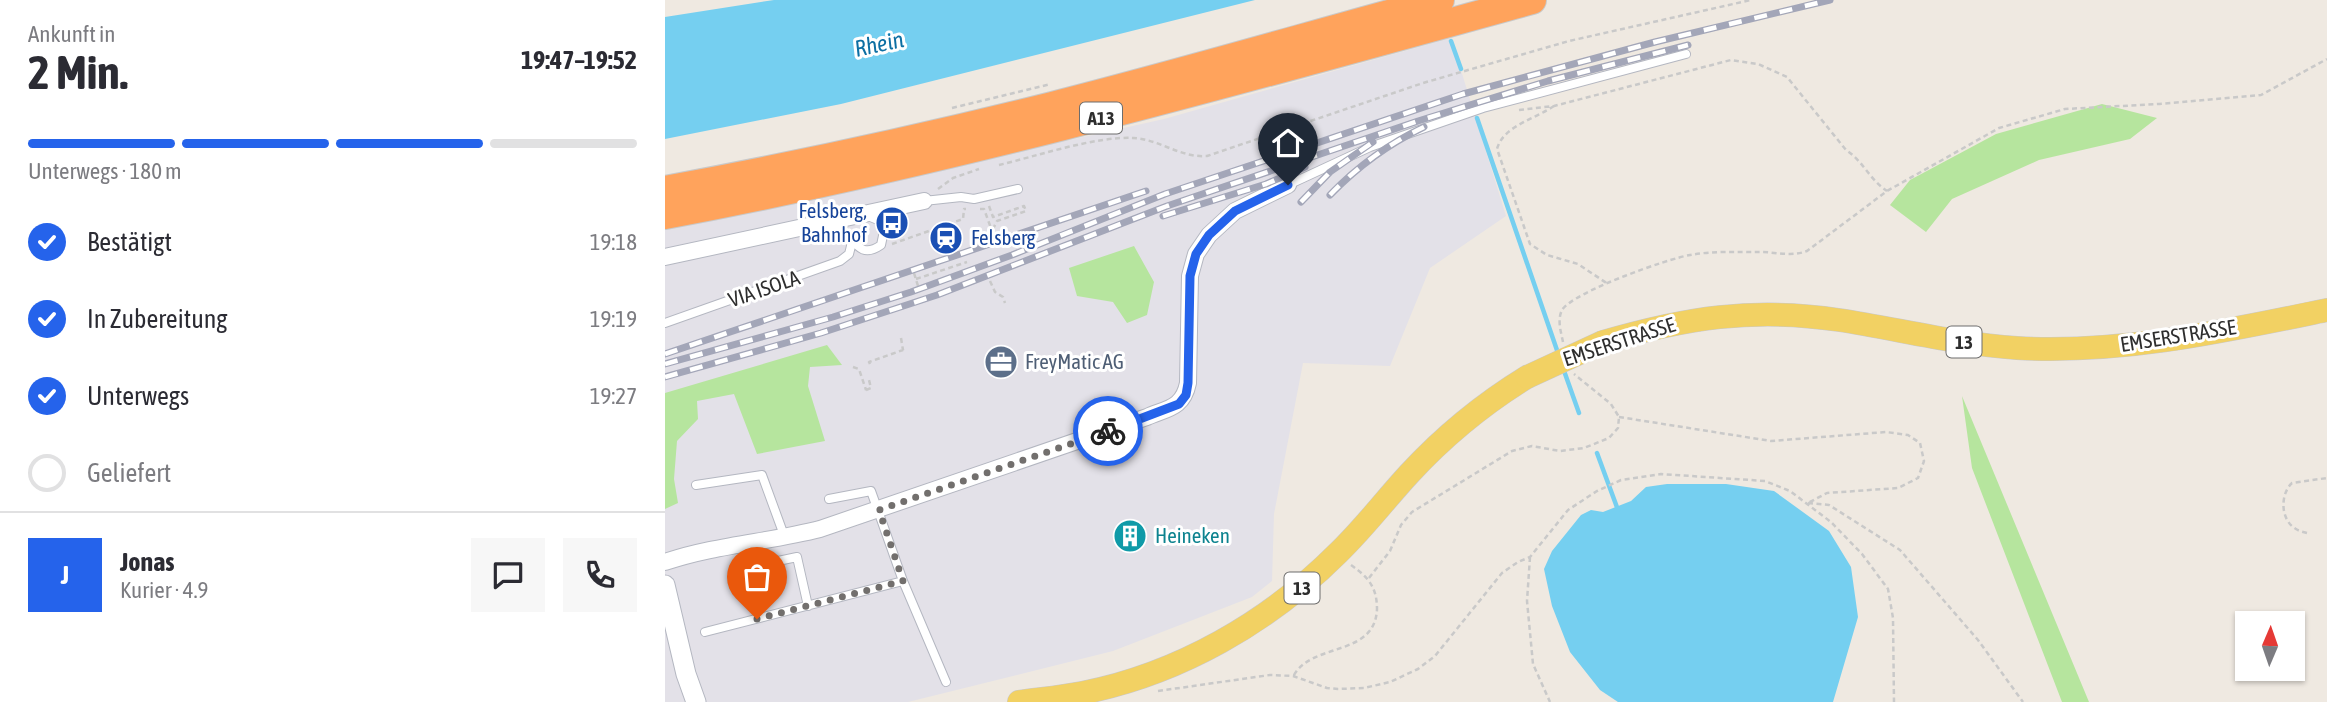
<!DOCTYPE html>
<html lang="de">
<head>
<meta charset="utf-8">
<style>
	:root { --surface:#fff; --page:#f7f7f7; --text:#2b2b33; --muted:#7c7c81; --line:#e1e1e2; --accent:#2563eb }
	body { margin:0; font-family:"Asap Condensed",sans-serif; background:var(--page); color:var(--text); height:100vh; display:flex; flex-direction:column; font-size:26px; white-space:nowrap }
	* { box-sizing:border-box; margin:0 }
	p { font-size:23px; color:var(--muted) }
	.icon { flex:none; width:38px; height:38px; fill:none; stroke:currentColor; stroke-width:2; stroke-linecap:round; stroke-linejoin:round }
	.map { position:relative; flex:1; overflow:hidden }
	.sheet { display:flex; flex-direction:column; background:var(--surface); width:665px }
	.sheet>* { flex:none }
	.needle { width:46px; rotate:2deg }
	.controls { position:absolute; left:1570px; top:611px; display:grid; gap:14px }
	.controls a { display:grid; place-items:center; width:70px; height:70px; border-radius:0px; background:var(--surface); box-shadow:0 2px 5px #0004; font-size:35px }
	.pin { position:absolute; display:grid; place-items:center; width:60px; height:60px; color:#fff; margin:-72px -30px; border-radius:50% 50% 50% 0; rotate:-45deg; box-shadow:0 0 7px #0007 }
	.pin .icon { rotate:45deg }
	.courier { position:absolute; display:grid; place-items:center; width:70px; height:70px; margin:-35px; border:5px solid #2563eb; border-radius:50%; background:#fff; color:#222; box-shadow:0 2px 9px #0007 }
	.head em { font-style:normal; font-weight:700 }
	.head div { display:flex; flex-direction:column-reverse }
	.head { display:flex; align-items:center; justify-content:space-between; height:119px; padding:0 28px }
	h1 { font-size:46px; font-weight:700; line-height:52px }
	.bar { display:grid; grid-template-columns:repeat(4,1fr); gap:10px 7px; align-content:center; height:84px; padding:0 28px }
	.bar i { height:9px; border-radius:5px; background:var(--line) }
	.bar .active { background:var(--accent) }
	.bar p { grid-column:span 4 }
	.line { display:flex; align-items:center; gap:18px; padding:0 28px; border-top:2px solid var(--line) }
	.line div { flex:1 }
	.round { display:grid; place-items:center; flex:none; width:74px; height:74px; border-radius:0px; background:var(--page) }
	ol { padding:0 28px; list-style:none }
	li { display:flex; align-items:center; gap:21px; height:77px }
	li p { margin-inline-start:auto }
	li .icon { padding:7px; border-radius:50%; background:var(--accent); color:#fff; stroke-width:4 }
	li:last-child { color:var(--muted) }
	li i { width:38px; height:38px; border:4px solid var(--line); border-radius:50% }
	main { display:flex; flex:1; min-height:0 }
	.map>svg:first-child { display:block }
	.industrial { fill:#e3e1e8 }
	.green { fill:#b6e59e }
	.water { fill:#75cff0 }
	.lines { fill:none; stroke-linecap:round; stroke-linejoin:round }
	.stream { stroke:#75cff0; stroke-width:4.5 }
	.service-casing { stroke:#b4b7c1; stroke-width:10 }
	.minor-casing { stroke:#b4b7c1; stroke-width:18 }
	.tertiary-casing { stroke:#b4b7c1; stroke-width:21 }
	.primary-casing { stroke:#c9c9c9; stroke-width:24 }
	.motorway-casing { stroke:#c9c9c9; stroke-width:30 }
	.path { stroke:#c9c9c9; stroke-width:2.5; stroke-dasharray:5 3.5; stroke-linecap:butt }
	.service { stroke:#fff; stroke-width:8 }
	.minor { stroke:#fff; stroke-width:16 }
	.tertiary { stroke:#fff; stroke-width:19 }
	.primary { stroke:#f2d163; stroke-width:23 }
	.motorway { stroke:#ffa35c; stroke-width:28 }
	.rail-casing { stroke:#a3a6b8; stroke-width:7 }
	.rail { stroke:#fff; stroke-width:4.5; stroke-dasharray:13; stroke-linecap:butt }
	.primary-bridge-casing { stroke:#c9c9c9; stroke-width:24; stroke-linecap:butt }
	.primary-bridge { stroke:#f2d163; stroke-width:23 }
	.done { stroke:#726f6d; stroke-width:7; stroke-dasharray:0 12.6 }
	.route { stroke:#2563eb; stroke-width:9 }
	.labels { text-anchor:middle; stroke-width:6; stroke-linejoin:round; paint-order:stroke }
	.shield { fill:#fff; stroke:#6d6d6d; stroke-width:2 }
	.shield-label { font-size:19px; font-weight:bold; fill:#2e2e2e }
	.transit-label { font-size:21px; fill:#164399; stroke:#fff; text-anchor:end }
	.street-label { font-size:21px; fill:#2e2e2e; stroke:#fff }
	.service-label { font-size:21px; fill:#4e5e75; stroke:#fff; text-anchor:start }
	.culture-label { font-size:21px; fill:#0d838f; stroke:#fff; text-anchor:start }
	.water-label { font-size:23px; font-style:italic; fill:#0d6fa3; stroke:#fff }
</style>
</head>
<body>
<main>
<section class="sheet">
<div class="head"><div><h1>2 Min.</h1><p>Ankunft in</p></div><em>19:47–19:52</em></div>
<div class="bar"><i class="active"></i><i class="active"></i><i class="active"></i><i></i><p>Unterwegs · 180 m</p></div>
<ol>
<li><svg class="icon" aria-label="check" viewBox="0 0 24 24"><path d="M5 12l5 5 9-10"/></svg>Bestätigt<p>19:18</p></li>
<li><svg class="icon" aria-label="check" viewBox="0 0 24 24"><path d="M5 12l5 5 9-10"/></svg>In Zubereitung<p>19:19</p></li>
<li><svg class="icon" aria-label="check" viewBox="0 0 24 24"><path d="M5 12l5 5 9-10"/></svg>Unterwegs<p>19:27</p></li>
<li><i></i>Geliefert</li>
</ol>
<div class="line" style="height:126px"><b class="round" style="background:var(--accent);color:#fff">J</b><div><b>Jonas</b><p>Kurier · 4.9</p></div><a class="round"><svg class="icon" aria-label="chat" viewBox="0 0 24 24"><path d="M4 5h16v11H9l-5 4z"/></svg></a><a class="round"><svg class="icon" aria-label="phone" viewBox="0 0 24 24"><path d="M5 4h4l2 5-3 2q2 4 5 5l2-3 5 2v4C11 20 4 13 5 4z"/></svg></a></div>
</section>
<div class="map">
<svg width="1662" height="702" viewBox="0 0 1662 702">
	<rect width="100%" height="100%" fill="#efe9e1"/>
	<!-- industrial -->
	<path class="industrial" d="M786,38L841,216L765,268L725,366L638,363L609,514L607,581L587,597L448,651L243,702H0V230L499,119Z"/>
	<!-- green -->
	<path class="green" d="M1437,104L1492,118L1465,139L1374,160L1287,199L1261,232L1225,205L1245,180L1331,134Z
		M469,246L489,282L482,315L462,323L448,302L412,296L404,268Z
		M162,345L177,365L145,367L143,386L160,441L92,454L69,394L32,401L33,419L12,441L9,479L13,503L0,509V393Z
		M1297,396L1424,702H1397L1307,468Z"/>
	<!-- water -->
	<path class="water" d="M109,0H590L176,104L0,139V17Z
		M1002,484H1061L1109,491L1164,531L1186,567L1193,617L1168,702H953L935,690L905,652L887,606L879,569L887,551L916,515L926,510L938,512L966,501L981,487Z"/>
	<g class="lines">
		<!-- stream -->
		<path class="stream" d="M786,41L796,69
			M812,118L894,356
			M898,368L914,413
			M932,453L953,510"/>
		<defs>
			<path id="service" d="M623,185L705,147L818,108L1021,54
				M259,201L296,197L309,199L353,189
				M168,224C189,230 190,263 216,245L219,231L215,221L203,216
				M0,323L175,261L184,254L187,242
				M31,485L97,475L120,538
				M75,569L132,557L143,606
				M238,581L281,682
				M40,632L238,581L206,491L164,499"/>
			<path id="minor" d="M0,257L259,201
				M0,562C50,545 104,542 155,529L482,417C503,408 518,408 523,383L525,276L531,254L544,235L570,211L623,185"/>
			<path id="tertiary" d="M0,585L21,674L31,702"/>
			<path id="primary" d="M938,342C1020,318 1088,307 1174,320C1233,329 1291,344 1352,348C1457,354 1560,331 1662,310
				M354,702C375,699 396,697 417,693C514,674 604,622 673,553C699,528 720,500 744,474C779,436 818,404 862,377"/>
			<path id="motorway" d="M0,190C130,166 259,138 387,106C517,73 646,35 775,0
				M0,215C294,160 579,79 867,0"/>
		</defs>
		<!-- service casing -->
		<use href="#service" class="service-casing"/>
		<!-- minor casing -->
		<use href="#minor" class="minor-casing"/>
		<!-- tertiary casing -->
		<use href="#tertiary" class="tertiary-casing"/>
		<!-- primary casing -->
		<use href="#primary" class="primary-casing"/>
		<!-- motorway casing -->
		<use href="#motorway" class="motorway-casing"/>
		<!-- path -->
		<path class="path" d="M889,106C870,119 838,126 832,149L865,244L882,255L913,264L943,284
			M287,108L386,84
			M854,110L889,106L1066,60L1093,64L1122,77L1181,150C1198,161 1205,180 1222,191
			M334,165C372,156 431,136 468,138C494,139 515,158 542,156L758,83L904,41L1086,0
			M273,189L288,178L314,169
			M324,206L328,217L359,206L361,211L332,221L327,231
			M315,209H319L327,231
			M227,244L298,219L299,209H301
			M249,273L253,286
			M251,279L302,262
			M325,281L330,292L338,297L340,303
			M236,338L238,350
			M898,342C896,332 892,320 897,310C908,292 1002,259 1025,255C1046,251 1073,252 1095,252C1111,252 1127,257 1142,251L1222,191L1334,128L1400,109L1494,104L1596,95L1662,59
			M205,364L204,362L238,350L239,352
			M188,367L194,369L201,390
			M201,390L206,388L204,380
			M954,417L1106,441L1221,432L1243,435L1255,443L1259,461L1253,478L1233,488L1162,493L1143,503
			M1143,503L1164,505L1235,550L1313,640L1358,702
			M1642,533C1638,532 1634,531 1631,529C1615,520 1615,494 1627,483L1662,478
			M865,557L862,601L868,664L885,702
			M704,578L725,551L736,525L747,512L847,451L867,446L895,451L919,448L944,438L953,428L954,417L946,404L909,374
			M629,675C648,642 710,657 712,609C712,587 703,577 686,565
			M493,691L605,675L628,676L662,688L673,689L699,688L725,682L753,669L770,656L837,573L853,562L865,557L903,510L932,491L956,480L996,474L1100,481L1125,491L1166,522L1197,554L1223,589L1228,618L1229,702"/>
		<!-- service -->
		<use href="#service" class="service"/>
		<!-- minor -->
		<use href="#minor" class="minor"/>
		<!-- tertiary -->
		<use href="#tertiary" class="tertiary"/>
		<!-- primary -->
		<use href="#primary" class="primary"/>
		<!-- motorway -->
		<use href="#motorway" class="motorway"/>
		<defs>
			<path id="rail" d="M665,195C693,166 723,144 759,127
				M636,202L665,172L708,142
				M498,216L601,184L640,167
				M0,354L481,191
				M0,364L168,317L246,292L347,255L500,194L798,94L990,42L1165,0
				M0,377L156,333L272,295L502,206L753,121L883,81L1023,45"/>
		</defs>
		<!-- rail casing -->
		<use href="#rail" class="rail-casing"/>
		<!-- rail -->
		<use href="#rail" class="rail"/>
		<defs>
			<path id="primary-bridge" d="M862,377L938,342"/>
		</defs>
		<!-- primary-bridge casing -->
		<use href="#primary-bridge" class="primary-bridge-casing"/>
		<!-- primary-bridge -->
		<use href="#primary-bridge" class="primary-bridge"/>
	</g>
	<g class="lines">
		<!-- done -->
		<path class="done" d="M92,619L238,581L214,510L443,431"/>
		<!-- route -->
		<path class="route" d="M443,431L514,404L521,395L523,383L525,276L531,254L544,235L570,211L623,185"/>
	</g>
	<!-- icons -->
	<defs>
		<symbol id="bus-disc" viewBox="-11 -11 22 22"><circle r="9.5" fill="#1a4fb4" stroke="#fff"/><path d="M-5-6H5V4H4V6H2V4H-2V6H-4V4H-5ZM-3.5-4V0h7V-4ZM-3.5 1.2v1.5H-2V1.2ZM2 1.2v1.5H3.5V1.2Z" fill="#fff"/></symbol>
		<symbol id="station-disc" viewBox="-11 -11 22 22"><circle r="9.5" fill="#1a4fb4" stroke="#fff"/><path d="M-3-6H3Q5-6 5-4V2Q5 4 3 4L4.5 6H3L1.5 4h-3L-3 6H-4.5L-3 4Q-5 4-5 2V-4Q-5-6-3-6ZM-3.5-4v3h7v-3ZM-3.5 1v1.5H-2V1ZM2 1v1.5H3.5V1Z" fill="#fff"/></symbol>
		<symbol id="office-disc" viewBox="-11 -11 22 22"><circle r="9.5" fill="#5c6f8a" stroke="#fff"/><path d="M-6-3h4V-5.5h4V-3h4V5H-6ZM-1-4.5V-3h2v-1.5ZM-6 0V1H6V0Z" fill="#fff"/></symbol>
		<symbol id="building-disc" viewBox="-11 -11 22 22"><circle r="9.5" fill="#0f9aa8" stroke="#fff"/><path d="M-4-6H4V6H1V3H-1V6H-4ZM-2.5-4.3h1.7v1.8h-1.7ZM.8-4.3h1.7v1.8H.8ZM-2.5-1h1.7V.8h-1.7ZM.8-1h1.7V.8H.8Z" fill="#fff"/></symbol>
	</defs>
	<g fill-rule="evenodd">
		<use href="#bus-disc" x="208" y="204" width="38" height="38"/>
		<use href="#station-disc" x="262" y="219" width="38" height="38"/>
		<use href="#office-disc" x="317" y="343" width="38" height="38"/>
		<use href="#building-disc" x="446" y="517" width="38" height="38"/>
	</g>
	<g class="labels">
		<!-- shield labels -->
		<g class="shield">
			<rect x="415" y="102.5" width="42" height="31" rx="5"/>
			<rect x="1281.5" y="326.5" width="35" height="31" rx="5"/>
			<rect x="619.5" y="572.5" width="35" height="31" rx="5"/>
		</g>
		<g class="shield-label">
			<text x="436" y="125">A13</text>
			<text x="1299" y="349">13</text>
			<text x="637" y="595">13</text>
		</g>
		<!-- transit labels -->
		<g class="transit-label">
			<text x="202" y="218">Felsberg,<tspan x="202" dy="24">Bahnhof</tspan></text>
			<text x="306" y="245" text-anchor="start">Felsberg</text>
		</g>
		<!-- street labels -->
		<g class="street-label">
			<text transform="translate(99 289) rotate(-19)" y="7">VIA ISOLA</text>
			<text transform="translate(1513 336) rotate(-9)" y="7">EMSERSTRASSE</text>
			<text transform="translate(954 342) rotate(-18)" y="7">EMSERSTRASSE</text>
		</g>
		<!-- service labels -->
		<g class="service-label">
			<text x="360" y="369">FreyMatic AG</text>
		</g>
		<!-- culture labels -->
		<g class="culture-label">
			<text x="490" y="543">Heineken</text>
		</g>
		<!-- water labels -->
		<g class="water-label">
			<text transform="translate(214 44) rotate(-12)" y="8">Rhein</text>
		</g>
	</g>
</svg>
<div class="controls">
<a><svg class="needle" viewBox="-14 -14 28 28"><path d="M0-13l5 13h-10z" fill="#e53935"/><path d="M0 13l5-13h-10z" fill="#7c7c81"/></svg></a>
</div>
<div class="pin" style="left:92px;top:619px;background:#ea580c"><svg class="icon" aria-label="bag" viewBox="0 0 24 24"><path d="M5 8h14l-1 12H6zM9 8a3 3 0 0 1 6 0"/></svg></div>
<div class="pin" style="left:623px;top:185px;background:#1f2937"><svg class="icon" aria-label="home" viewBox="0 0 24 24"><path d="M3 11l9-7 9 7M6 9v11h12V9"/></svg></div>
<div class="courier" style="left:443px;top:431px"><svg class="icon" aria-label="bike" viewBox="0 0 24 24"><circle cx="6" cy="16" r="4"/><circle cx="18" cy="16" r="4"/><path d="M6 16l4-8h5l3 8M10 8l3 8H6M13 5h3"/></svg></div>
</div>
</main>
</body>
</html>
